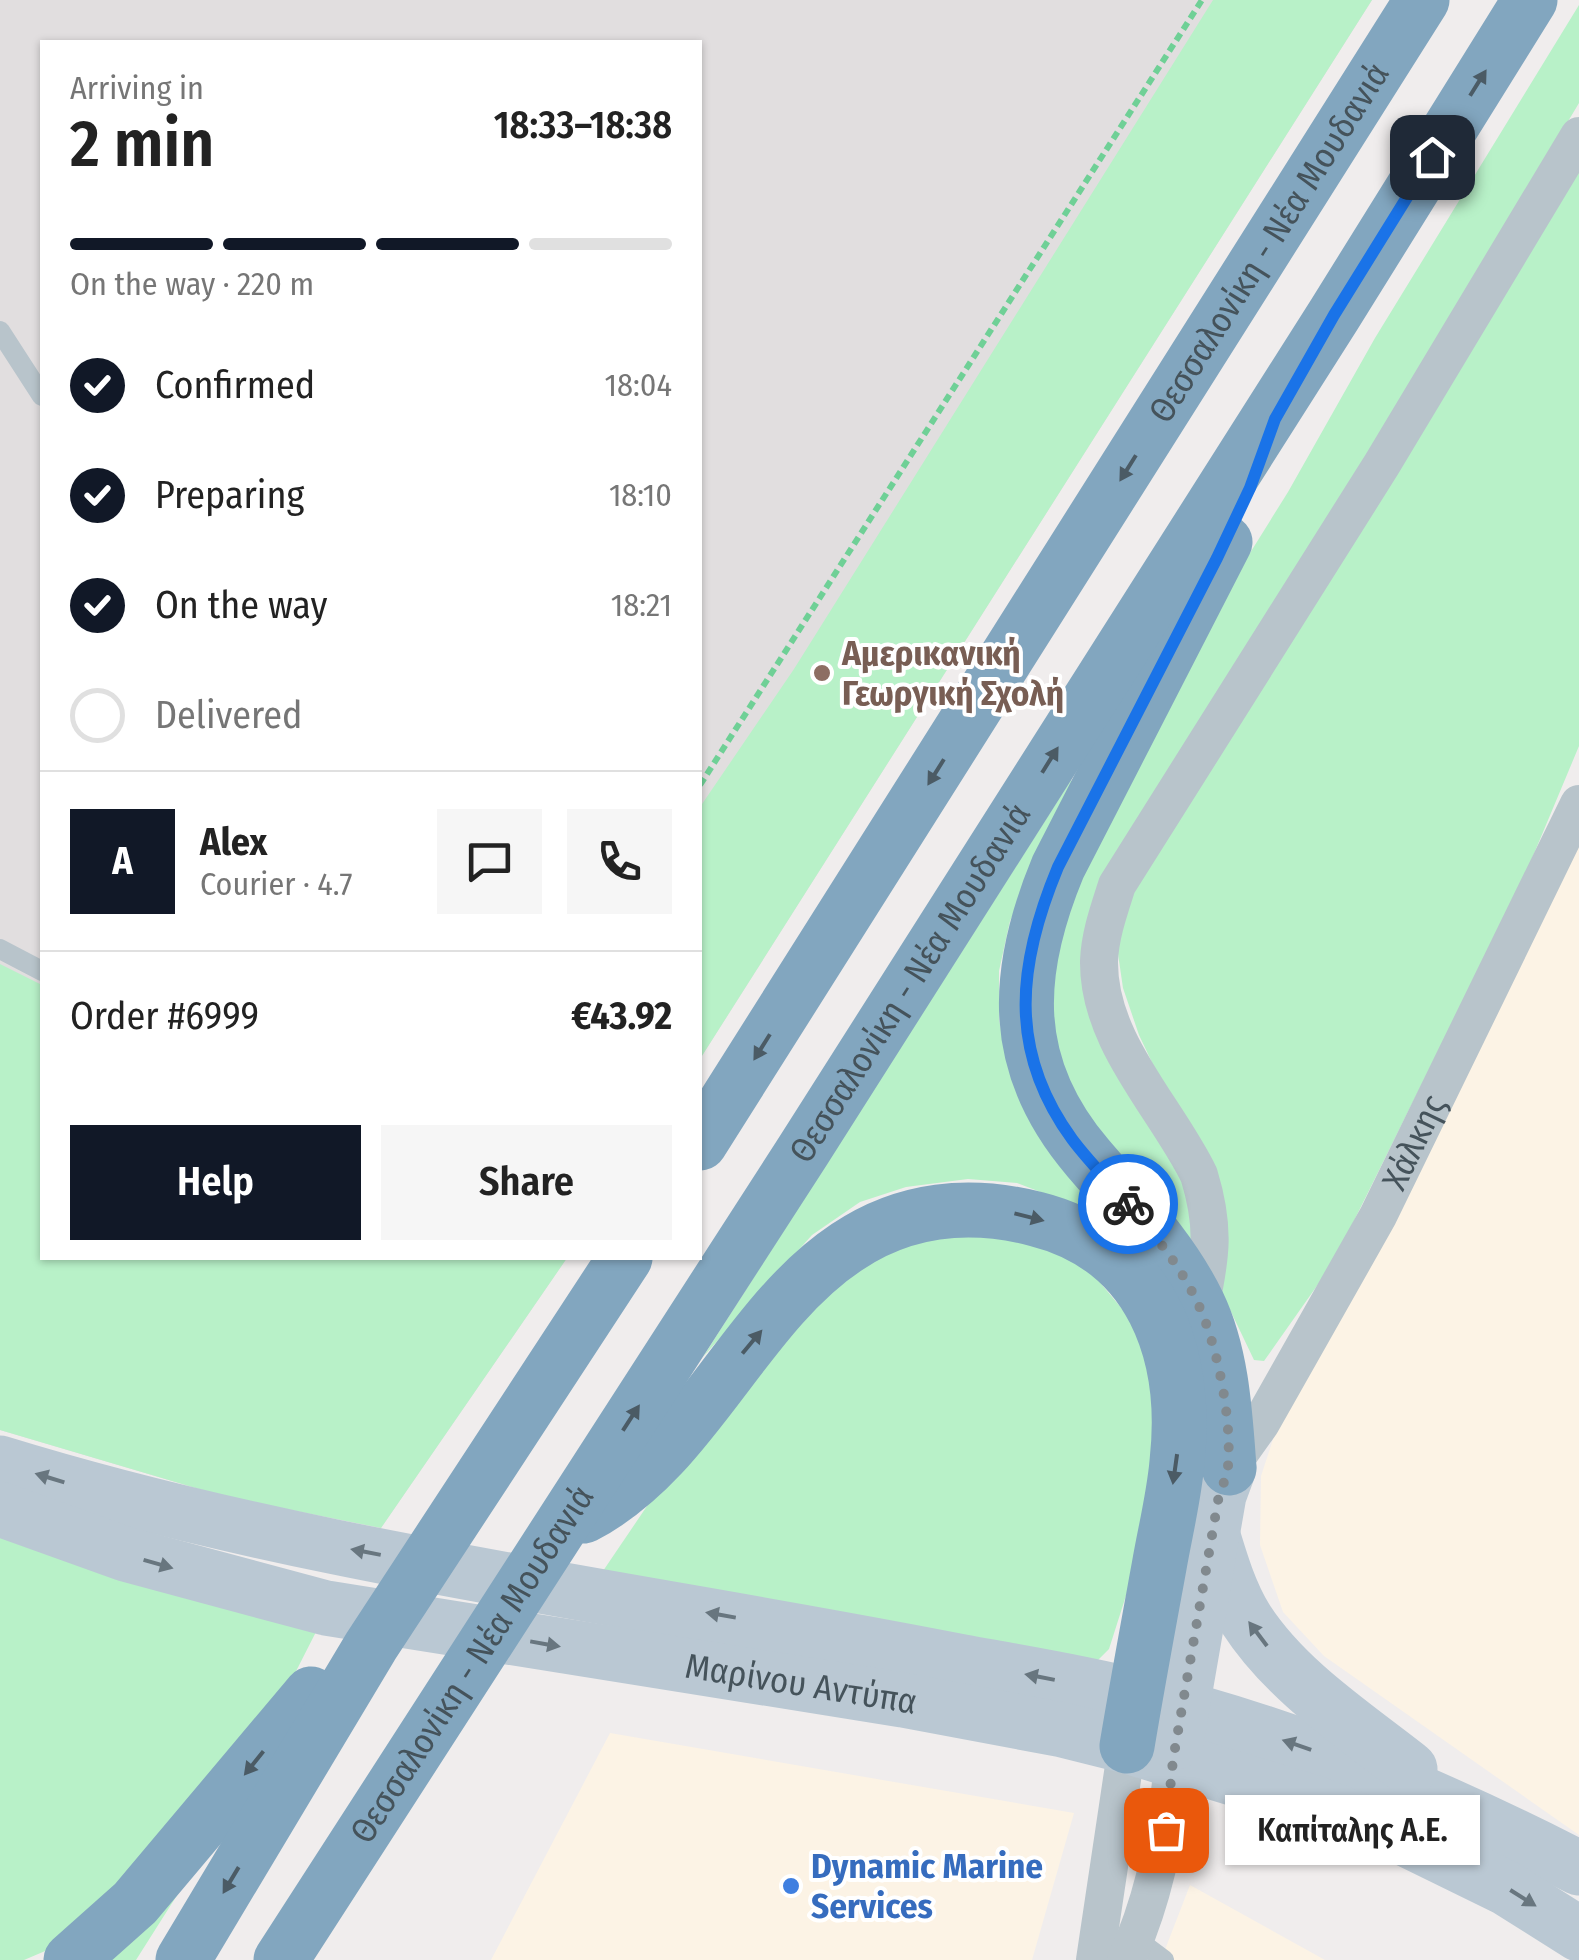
<!DOCTYPE html>
<html lang="en">
<head>
<meta charset="utf-8">
<style>
	:root { --surface:#fff; --page:#f6f6f6; --text:#222; --muted:#767676; --line:#e0e0e0; --accent:#111827 }
	body { margin:0; font-family:"Fira Sans Condensed",sans-serif; background:var(--page); color:var(--text); height:100vh; display:flex; flex-direction:column; font-size:38px; white-space:nowrap }
	* { box-sizing:border-box; margin:0 }
	p { font-size:32px; color:var(--muted) }
	.icon { flex:none; width:55px; height:55px; fill:none; stroke:currentColor; stroke-width:2; stroke-linecap:round; stroke-linejoin:round }
	.map { position:relative; flex:1; overflow:hidden }
	.panel { position:absolute; left:40px; top:40px; width:662px; height:1220px; display:flex; flex-direction:column; background:var(--surface); border-radius:0px; box-shadow:0 2px 8px #0004 }
	.panel>* { flex:none }
	.pin { position:absolute; display:grid; place-items:center; width:85px; height:85px; color:#fff; margin:-42px; border-radius:20px; box-shadow:0 5px 15px #0006 }
	.courier { position:absolute; display:grid; place-items:center; width:100px; height:100px; margin:-50px; border:8px solid #1a73e8; border-radius:50%; background:#fff; color:#222; box-shadow:0 2px 12px #0007 }
	.bubble { position:absolute; height:70px; border-radius:0px; background:var(--surface); box-shadow:0 2px 8px #0004; font-size:32px; font-weight:600; line-height:70px; text-align:center }
	.overview em { font-style:normal; font-weight:600 }
	.overview div { display:flex; flex-direction:column-reverse }
	.overview { display:flex; align-items:center; justify-content:space-between; height:170px; padding:0 30px }
	h1 { font-size:65px; font-weight:600; line-height:75px }
	.bar { display:grid; grid-template-columns:repeat(4,1fr); gap:15px 10px; align-content:center; height:120px; padding:0 30px }
	.bar i { height:12px; border-radius:8px; background:var(--line) }
	.bar .on { background:var(--accent) }
	.bar p { grid-column:span 4 }
	.line { display:flex; align-items:center; gap:25px; padding:0 30px; border-top:2px solid var(--line) }
	.line div { flex:1 }
	.round { display:grid; place-items:center; flex:none; width:105px; height:105px; border-radius:0px; background:var(--page) }
	ol { padding:0 30px; list-style:none }
	li { display:flex; align-items:center; gap:30px; height:110px }
	li p { margin-inline-start:auto }
	li .icon { padding:10px; border-radius:50%; background:var(--accent); color:#fff; stroke-width:4 }
	li:last-child { color:var(--muted) }
	li i { width:55px; height:55px; border:5px solid var(--line); border-radius:50% }
	.action { display:flex; gap:20px; margin-top:auto; padding:20px 30px }
	.action a { flex:1; height:115px; border-radius:0px; background:var(--accent); color:#fff; font-size:40px; font-weight:600; line-height:115px; text-align:center }
	.action a+a { background:var(--page); color:var(--text) }
	.map>svg:first-child { display:block }
	.commercial { fill:#fcf3e5 }
	.education { fill:#e1dedf }
	.green { fill:#b8f1c8 }
	.lines { fill:none; stroke-linecap:round; stroke-linejoin:round }
	.path { stroke:#6fd096; stroke-width:6; stroke-dasharray:8 5; stroke-linecap:butt }
	.lane { stroke:#b8c4cb; stroke-width:20 }
	.street { stroke:#b8c4cb; stroke-width:38 }
	.secondary { stroke:#bac8d3; stroke-width:55 }
	.highway { stroke:#82a6bf; stroke-width:55 }
	.oneway { fill:#4b5b65 }
	.oneway2 { fill:#68767f }
	.done { stroke:#81898e; stroke-width:10; stroke-dasharray:0 18 }
	.route { stroke:#1a73e8; stroke-width:12 }
	.education-dot { fill:#8d6e63; stroke:#fff; stroke-width:4 }
	.shop-dot { fill:#3f7fe0; stroke:#fff; stroke-width:4 }
	.labels { text-anchor:middle; stroke-width:8; stroke-linejoin:round; paint-order:stroke }
	.street-label { font-size:35px; fill:#45535b; stroke:#fff }
	.education-label { font-size:35px; font-weight:bold; fill:#785e54; stroke:#fff; text-anchor:start }
	.shop-label { font-size:35px; font-weight:bold; fill:#366cbe; stroke:#fff; text-anchor:start }
</style>
</head>
<body>
<div class="map">
<svg width="1579" height="1960" viewBox="0 0 1579 1960">
	<rect width="100%" height="100%" fill="#f0eded"/>
	<!-- commercial -->
	<path class="commercial" d="M1579,833V1835L1324,1656L1283,1612L1260,1545L1261,1476L1283,1409Z
		M610,1733L1074,1813L1032,1960H491Z
		M1190,1885L1325,1960H1161Z"/>
	<!-- education -->
	<path class="education" d="M0,0H1372L700,1059V42H42V1258H567L381,1528L226,1497L0,1430Z"/>
	<!-- green -->
	<path class="green" d="M1213,0H1372L700,1059V807L794,669Z
		M1579,5V103L1416,376L1090,963L1192,1188L1201,1257L1083,1113L1045,1038L1068,886L1160,697L1288,492L1375,338Z
		M1579,163V746L1523,880L1333,1263L1264,1361L1254,1360L1222,1293L1158,1075L1139,1035L1123,988L1117,947L1132,884Z
		M1071,780L1074,784L1010,921L999,971V1019L1002,1035L1136,1237L1064,1201L1017,1183L968,1179L906,1187L860,1202L812,1235L703,1357Z
		M0,964L42,985V1258H567L381,1528L226,1497L0,1430Z
		M919,1234H973L1024,1241L1083,1262L1128,1316L1150,1356L1157,1429L1138,1558L1109,1649L1098,1660L603,1571L706,1419L807,1300Z
		M0,1533L319,1626L288,1687L244,1750L57,1946L24,1960H0Z
		M200,1859L136,1960H93Z"/>
	<g class="lines">
		<!-- path -->
		<path class="path" d="M700,785L1202,0"/>
		<!-- lane -->
		<path class="lane" d="M0,331L42,396
			M0,949L42,971
			M1136,1939L1164,1960"/>
		<!-- street -->
		<g class="street">
			<path d="M1200,1307C1211,1256 1215,1227 1199,1175C1166,1107 1098,1042 1099,961C1100,935 1109,910 1117,885L1382,464L1579,136"/>
			<path id="s1" d="M1229,1468L1261,1423L1378,1216L1579,804"/>
			<path d="M1095,1960L1127,1746"/>
			<path d="M1126,1960C1155,1897 1168,1829 1173,1760"/>
		</g>
		<!-- secondary -->
		<g class="secondary">
			<path d="M0,1463C312,1559 638,1598 958,1661C1017,1672 1077,1681 1135,1696C1290,1733 1438,1796 1579,1868"/>
			<path id="s2" d="M0,1509L125,1554L326,1608L903,1700L1063,1730L1127,1746L1315,1803L1408,1840L1506,1888L1579,1934"/>
			<path d="M1212,1533C1221,1563 1230,1593 1246,1619C1286,1681 1353,1724 1410,1769"/>
			<path d="M1176,1742L1219,1495L1229,1468"/>
		</g>
		<!-- highway -->
		<g class="highway">
			<path d="M1225,542L1058,867C1014,973 1009,1066 1088,1158C1128,1205 1171,1248 1198,1304C1222,1354 1225,1413 1229,1468"/>
			<path id="s3" d="M700,1143L1422,0"/>
			<path d="M584,1516C695,1458 743,1316 847,1247C905,1208 970,1202 1036,1219C1152,1248 1189,1354 1177,1462C1174,1497 1165,1532 1159,1567C1148,1627 1137,1686 1127,1746"/>
			<path d="M71,1960L135,1903L311,1694"/>
			<path d="M183,1960L371,1646L625,1258"/>
			<path id="s4" d="M281,1960L803,1151L1334,315L1530,0"/>
		</g>
	</g>
	<!-- one-way arrows -->
	<defs><path id="oneway-solid" d="M-6-.8H1V-3.2L6.5 0L1 3.2V.8H-6Z" transform="scale(2.5)"/></defs>
	<g class="oneway">
		<use href="#oneway-solid" transform="translate(1478 83) rotate(-58)"/>
		<use href="#oneway-solid" transform="translate(1128 468) rotate(122)"/>
		<use href="#oneway-solid" transform="translate(1050 760) rotate(-58)"/>
		<use href="#oneway-solid" transform="translate(936 772) rotate(122)"/>
		<use href="#oneway-solid" transform="translate(762 1047) rotate(122)"/>
		<use href="#oneway-solid" transform="translate(1029 1217) rotate(14)"/>
		<use href="#oneway-solid" transform="translate(752 1342) rotate(-50)"/>
		<use href="#oneway-solid" transform="translate(631 1418) rotate(-57)"/>
		<use href="#oneway-solid" transform="translate(1175 1469) rotate(98)"/>
		<use href="#oneway-solid" transform="translate(254 1763) rotate(129)"/>
		<use href="#oneway-solid" transform="translate(231 1880) rotate(121)"/>
	</g>
	<g class="oneway2">
		<use href="#oneway-solid" transform="translate(50 1478) rotate(-163)"/>
		<use href="#oneway-solid" transform="translate(366 1552) rotate(-169)"/>
		<use href="#oneway-solid" transform="translate(158 1564) rotate(16)"/>
		<use href="#oneway-solid" transform="translate(721 1615) rotate(-170)"/>
		<use href="#oneway-solid" transform="translate(1258 1634) rotate(-127)"/>
		<use href="#oneway-solid" transform="translate(545 1644) rotate(10)"/>
		<use href="#oneway-solid" transform="translate(1040 1677) rotate(-169)"/>
		<use href="#oneway-solid" transform="translate(1297 1745) rotate(-161)"/>
		<use href="#oneway-solid" transform="translate(1523 1898) rotate(32)"/>
	</g>
	<g class="lines">
		<!-- done -->
		<path class="done" d="M1128,1204C1155,1235 1182,1268 1199,1306C1218,1348 1232,1420 1228,1466C1228,1475 1222,1486 1219,1495L1173,1760L1166,1830"/>
		<!-- route -->
		<path class="route" d="M1128,1204C1110,1182 1089,1162 1072,1139C1007,1050 1018,963 1058,867L1217,558L1250,488L1275,419L1334,315L1432,157"/>
	</g>
	<!-- markers -->
	<circle class="education-dot" cx="822" cy="673" r="10"/>
	<circle class="shop-dot" cx="791" cy="1886" r="10"/>
	<g class="labels">
		<!-- street labels -->
		<g class="street-label">
			<text dy="12" stroke="none"><textPath href="#s3" startOffset="1065">Θεσσαλονίκη - Νέα Μουδανιά</textPath></text>
			<text dy="12" stroke="none"><textPath href="#s4" startOffset="1162">Θεσσαλονίκη - Νέα Μουδανιά</textPath></text>
			<text dy="12" stroke="none"><textPath href="#s1" startOffset="375">Χάλκης</textPath></text>
			<text dy="12" stroke="none"><textPath href="#s4" startOffset="352">Θεσσαλονίκη - Νέα Μουδανιά</textPath></text>
			<text dy="12" stroke="none"><textPath href="#s2" startOffset="822">Μαρίνου Αντύπα</textPath></text>
		</g>
		<!-- education labels -->
		<g class="education-label">
			<text x="842" y="665">Αμερικανική<tspan x="842" dy="40">Γεωργική Σχολή</tspan></text>
		</g>
		<!-- shop labels -->
		<g class="shop-label">
			<text x="811" y="1878">Dynamic Marine<tspan x="811" dy="40">Services</tspan></text>
		</g>
	</g>
</svg>
<div class="pin" style="left:1166px;top:1830px;background:#ea580c"><svg class="icon" aria-label="bag" viewBox="0 0 24 24"><path d="M5 8h14l-1 12H6zM9 8a3 3 0 0 1 6 0"/></svg></div>
<div class="pin" style="left:1432px;top:157px;background:#1f2937"><svg class="icon" aria-label="home" viewBox="0 0 24 24"><path d="M3 11l9-7 9 7M6 9v11h12V9"/></svg></div>
<div class="courier" style="left:1128px;top:1204px"><svg class="icon" aria-label="bike" viewBox="0 0 24 24"><circle cx="6" cy="16" r="4"/><circle cx="18" cy="16" r="4"/><path d="M6 16l4-8h5l3 8M10 8l3 8H6M13 5h3"/></svg></div>
<div class="bubble" style="left:1225px;top:1795px;width:255px">Καπίταλης Α.Ε.</div>
<section class="panel">
<div class="overview"><div><h1>2 min</h1><p>Arriving in</p></div><em>18:33–18:38</em></div>
<div class="bar"><i class="on"></i><i class="on"></i><i class="on"></i><i></i><p>On the way · 220 m</p></div>
<ol>
<li><svg class="icon" aria-label="check" viewBox="0 0 24 24"><path d="M5 12l5 5 9-10"/></svg>Confirmed<p>18:04</p></li>
<li><svg class="icon" aria-label="check" viewBox="0 0 24 24"><path d="M5 12l5 5 9-10"/></svg>Preparing<p>18:10</p></li>
<li><svg class="icon" aria-label="check" viewBox="0 0 24 24"><path d="M5 12l5 5 9-10"/></svg>On the way<p>18:21</p></li>
<li><i></i>Delivered</li>
</ol>
<div class="line" style="height:180px"><b class="round" style="background:var(--accent);color:#fff">A</b><div><b>Alex</b><p>Courier · 4.7</p></div><a class="round"><svg class="icon" aria-label="chat" viewBox="0 0 24 24"><path d="M4 5h16v11H9l-5 4z"/></svg></a><a class="round"><svg class="icon" aria-label="phone" viewBox="0 0 24 24"><path d="M5 4h4l2 5-3 2q2 4 5 5l2-3 5 2v4C11 20 4 13 5 4z"/></svg></a></div>
<div class="line" style="height:130px"><div>Order #6999</div><b>€43.92</b></div>
<div class="action"><a>Help</a><a>Share</a></div>
</section>
</div>
</body>
</html>
